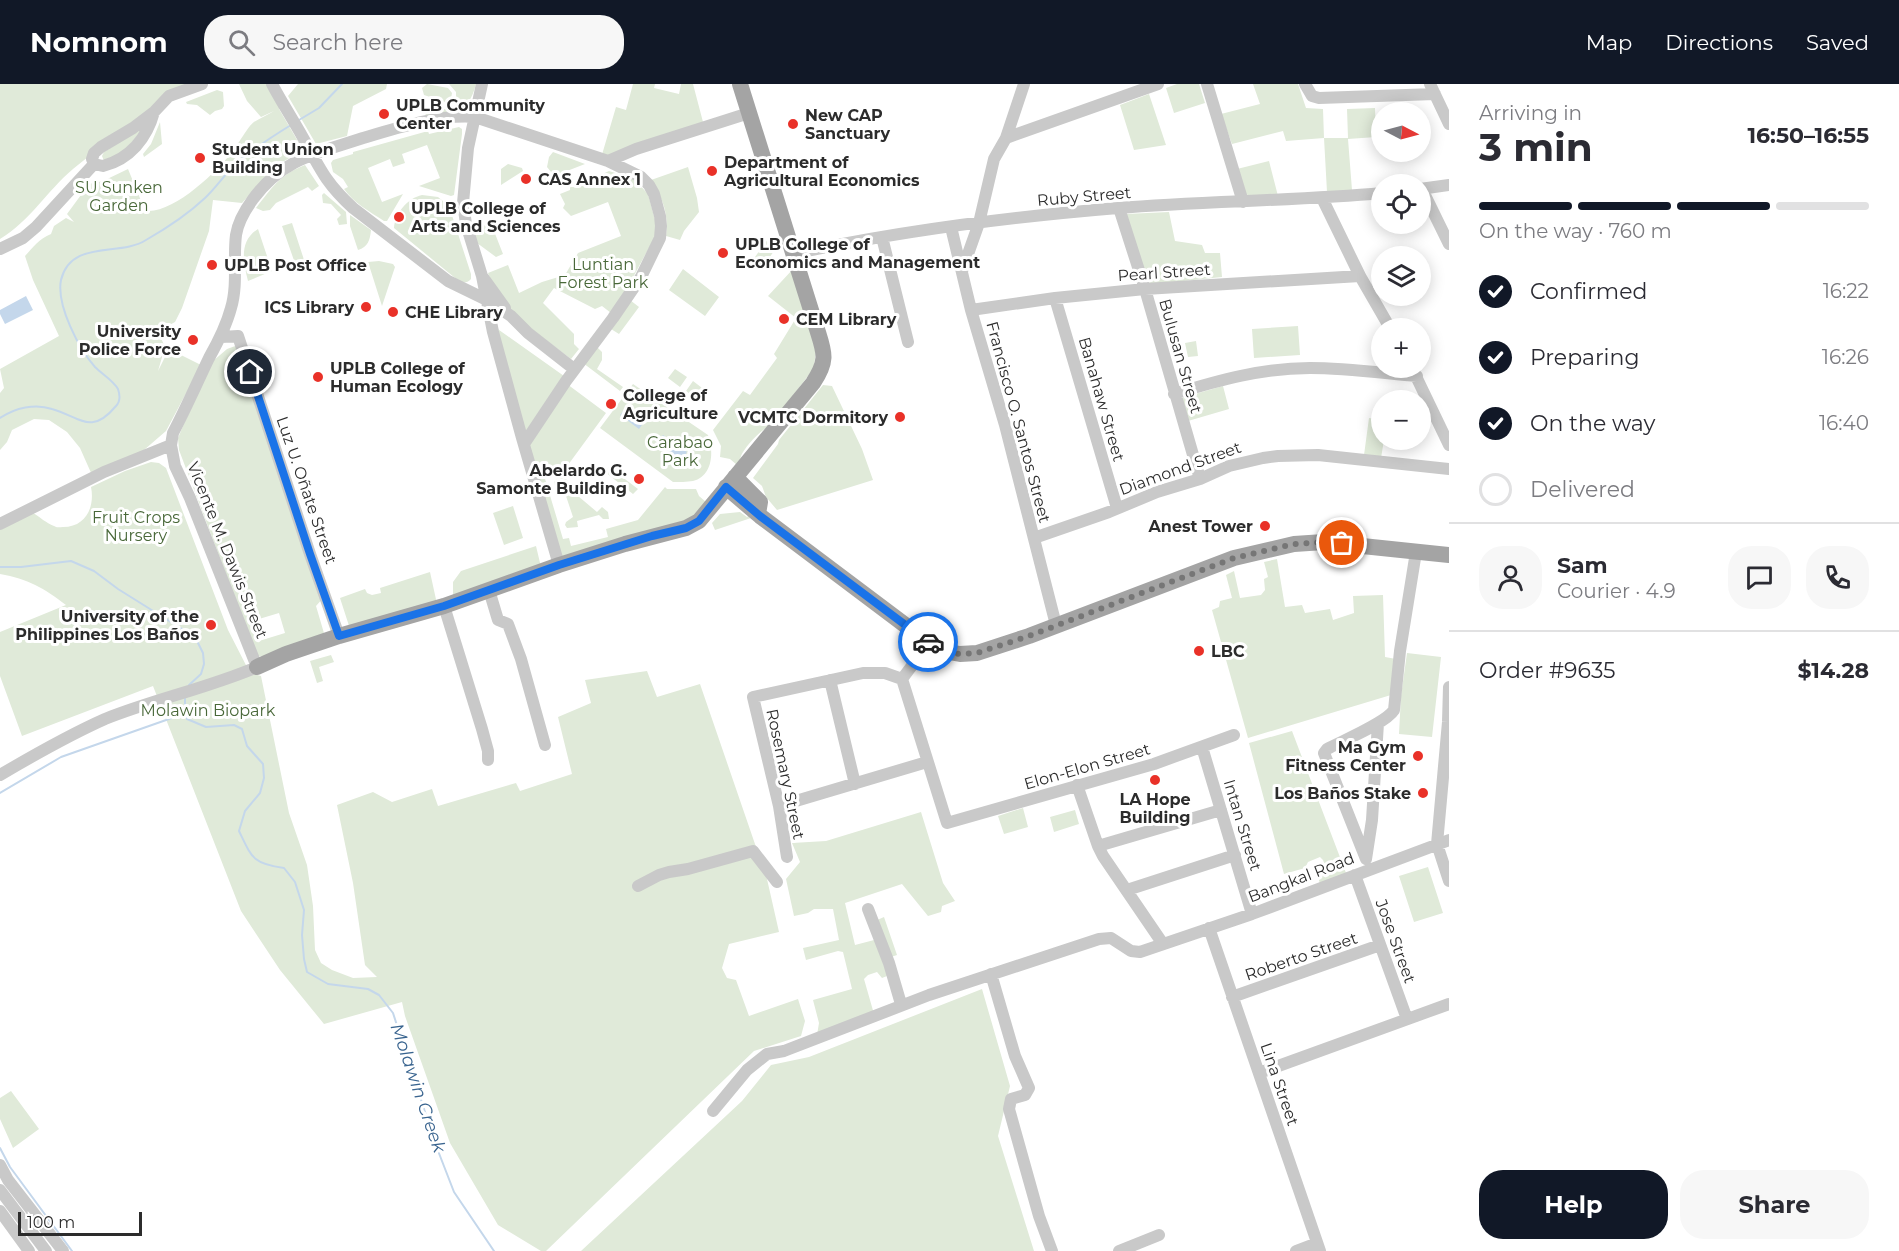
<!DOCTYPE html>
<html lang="en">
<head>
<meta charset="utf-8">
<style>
	:root { --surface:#fff; --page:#f7f7f7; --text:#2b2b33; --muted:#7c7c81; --line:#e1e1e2; --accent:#111827 }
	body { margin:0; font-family:Montserrat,sans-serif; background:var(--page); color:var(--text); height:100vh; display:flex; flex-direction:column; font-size:22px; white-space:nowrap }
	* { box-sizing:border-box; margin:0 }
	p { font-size:20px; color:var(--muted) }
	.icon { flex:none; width:33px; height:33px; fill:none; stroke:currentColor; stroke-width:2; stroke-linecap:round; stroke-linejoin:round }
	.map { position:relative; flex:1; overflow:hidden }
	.sheet { display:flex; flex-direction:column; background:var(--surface); width:450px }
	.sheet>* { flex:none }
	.needle { width:39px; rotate:96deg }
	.buttons { position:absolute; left:1371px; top:18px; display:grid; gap:12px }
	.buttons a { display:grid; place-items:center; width:60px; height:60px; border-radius:50%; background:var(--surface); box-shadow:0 3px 15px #0003; font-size:30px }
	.scale { position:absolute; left:18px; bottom:15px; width:124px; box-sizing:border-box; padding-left:6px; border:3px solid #2c2c2c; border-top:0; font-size:16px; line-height:21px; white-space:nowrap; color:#2c2c2c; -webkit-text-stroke:4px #fff; paint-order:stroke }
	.pin { position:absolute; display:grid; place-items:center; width:51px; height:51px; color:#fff; margin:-26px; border:3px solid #fff; border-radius:50%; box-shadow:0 2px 6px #0007 }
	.courier { position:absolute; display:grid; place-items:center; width:60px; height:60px; margin:-30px; border:4px solid #1a73e8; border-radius:50%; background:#fff; color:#222; box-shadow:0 2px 8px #0007 }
	.overview em { font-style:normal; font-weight:700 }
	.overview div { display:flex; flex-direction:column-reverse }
	.overview { display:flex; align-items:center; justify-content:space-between; height:102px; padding:0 30px }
	h1 { font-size:39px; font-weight:700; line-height:45px }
	.bar { display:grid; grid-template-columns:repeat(4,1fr); gap:9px 6px; align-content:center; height:72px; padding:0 30px }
	.bar i { height:8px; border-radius:4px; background:var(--line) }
	.bar .active { background:var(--accent) }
	.bar p { grid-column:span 4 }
	.line { display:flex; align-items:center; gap:15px; padding:0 30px; border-top:2px solid var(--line) }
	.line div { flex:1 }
	.round { display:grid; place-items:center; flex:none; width:63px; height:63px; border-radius:24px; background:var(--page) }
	ol { padding:0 30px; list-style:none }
	li { display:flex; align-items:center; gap:18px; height:66px }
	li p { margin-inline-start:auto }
	li .icon { padding:6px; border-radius:50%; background:var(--accent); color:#fff; stroke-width:4 }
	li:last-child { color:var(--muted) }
	li i { width:33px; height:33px; border:3px solid var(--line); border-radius:50% }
	.cta { display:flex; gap:12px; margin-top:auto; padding:12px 30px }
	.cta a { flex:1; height:69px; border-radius:24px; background:var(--accent); color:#fff; font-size:24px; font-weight:700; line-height:69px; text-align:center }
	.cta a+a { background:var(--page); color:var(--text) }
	header { display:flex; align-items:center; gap:36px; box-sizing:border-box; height:84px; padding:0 30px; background:var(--accent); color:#fff }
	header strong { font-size:28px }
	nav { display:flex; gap:33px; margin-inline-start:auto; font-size:21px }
	.search { width:420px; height:54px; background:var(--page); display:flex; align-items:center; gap:15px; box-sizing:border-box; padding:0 21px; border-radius:24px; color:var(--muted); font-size:22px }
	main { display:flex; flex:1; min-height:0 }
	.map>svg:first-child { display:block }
	.green { fill:#e0ead9; fill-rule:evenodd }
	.water { fill:#c4d7eb }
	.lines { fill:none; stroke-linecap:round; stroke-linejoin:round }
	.stream { stroke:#c4d7eb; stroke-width:2 }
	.minor { stroke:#c9c9c9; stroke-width:12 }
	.major { stroke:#a4a4a4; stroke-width:16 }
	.done { stroke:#767676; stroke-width:6; stroke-dasharray:0 10.8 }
	.route { stroke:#1a73e8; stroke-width:8 }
	.poi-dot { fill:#e93128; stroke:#fff; stroke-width:2 }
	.labels { text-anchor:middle; stroke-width:6; stroke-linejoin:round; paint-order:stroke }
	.poi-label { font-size:16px; font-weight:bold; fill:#2c2c2c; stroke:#fff; text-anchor:start }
	.park-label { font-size:16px; fill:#496839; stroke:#fff }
	.street-label { font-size:16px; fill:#2c2c2c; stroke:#fff }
	.water-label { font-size:18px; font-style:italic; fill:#39648f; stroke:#fff }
</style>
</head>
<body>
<header>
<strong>Nomnom</strong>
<div class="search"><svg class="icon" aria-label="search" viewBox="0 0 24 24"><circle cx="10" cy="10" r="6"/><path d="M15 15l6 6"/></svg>Search here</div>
<nav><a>Map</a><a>Directions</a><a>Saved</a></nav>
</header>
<main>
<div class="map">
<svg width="1449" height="1167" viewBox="0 0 1449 1167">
	<rect width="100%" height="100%" fill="#fff"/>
	<!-- green -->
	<path class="green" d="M0,0H200C157,27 112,52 73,85C47,107 30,137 0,155Z
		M239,0H267L281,23L279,25L303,66L281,79L268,90L242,119L213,116L209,147L182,224L175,238L164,244L160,252L165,263L158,287L169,265L201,281L166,347L144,366L92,391L80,364L67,348L49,336L34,335L12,346L7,358L0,366V309L4,304L0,285L59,252L33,196L25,172C33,163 39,155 51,150L54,142L66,134L74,138L67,130L89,100L103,97L128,85L144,124L142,126C169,134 217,88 232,68C237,62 249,41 254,38C260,34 268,31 274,27L261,33L247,17Z
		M298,0H387L386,5L353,22L347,52L316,60L288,12Z
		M427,0L448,4L452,9L451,15L445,18L424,11L422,4Z
		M449,0H476C468,31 453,29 425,33L426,29L430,27L453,24L456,19V8Z
		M633,0H655L654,4L679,10L681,0H693L703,38L601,74L616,23L626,26Z
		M1177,0H1199L1205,19L1174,29L1166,4Z
		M1253,0H1298L1306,24L1323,25L1324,54H1348L1347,25L1375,24L1376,53L1348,55L1352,106L1327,108L1324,54L1286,57L1283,47L1232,60L1221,30L1260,20Z
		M217,6L223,8L224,22L222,25L215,27L210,31L197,21L187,20L186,18Z
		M1149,10L1166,61L1134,66L1120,21Z
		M160,38L162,60L144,73L143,70L151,60Z
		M145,42L123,69L104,77L102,72L104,68Z
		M459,43L462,45V50L454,111L451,112L419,102L440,94L427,61L402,70L405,79L393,83L390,75L368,84L382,118L403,110L387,137H384C370,128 354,119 344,105L348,103L343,95L333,88L331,79L333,76L353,70V68L428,47L429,50Z
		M553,68L585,80L567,87L544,101L545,92L551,88L547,83L549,73Z
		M1269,77L1278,112L1251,113L1246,110L1237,85Z
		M508,80L522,84L523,87L501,101V85Z
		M305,81L319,102L312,107L308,103L276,119L270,126L263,127L256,124C272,104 279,91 305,81Z
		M688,83L697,114L699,128L684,147L680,156L666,152C669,131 663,114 651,96Z
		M609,87L634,95L648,110L658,147L631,197L611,229L602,222L595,225L554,204L543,219L574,250V260L579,265L571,275C539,250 503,229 488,189L508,181L519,209L542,198L565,191L578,169L621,152L608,118L571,132L563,124L565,120L560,110L570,106V103H575Z
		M324,109L346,128L347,140L339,141L337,135L341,131L331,120L323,119L322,111Z
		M422,111L438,113L449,122L471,190V195C467,199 465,199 460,198L394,144C395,129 408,114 422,111Z
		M1169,128L1175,157L1202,161L1205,169H1220L1222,193L1146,201L1126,130Z
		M350,131L371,146C370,156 368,163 358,166L350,142Z
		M292,139L307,185L298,188L282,142Z
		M496,140L492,142L503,170L496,173L477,159L473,143Z
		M258,145L272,187L248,197C243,177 239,157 258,145Z
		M766,157L776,164L763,183L753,176Z
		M379,177L393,180L395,183L382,222L368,178Z
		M683,185L719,213L705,232L669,206Z
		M793,185L816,265L814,284L769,343C761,345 744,364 741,372C740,375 740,378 737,381L730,375L720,373L721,362L713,346L743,307L750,311L777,274L774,270L796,234L768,212Z
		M630,216L639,223L619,250L611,245L597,263L602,268V276L597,285L623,303L620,307L583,279Z
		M492,241L564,292L567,300L606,329L568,381L558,386L543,388L563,455L569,454L571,462L608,453L606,445L638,436L665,403L667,405H696L699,412L706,418L693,434L561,479Z
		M1298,242L1300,271L1254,274L1252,245Z
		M1196,257L1198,272L1188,273L1185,259Z
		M238,261L324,513L316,522L326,556L265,573L257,572L179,366L178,354L183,342L213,277L227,265ZM279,529L285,549L259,557L252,537Z
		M675,285L687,293L680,303L668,294Z
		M693,297L706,307L699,317L686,307Z
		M633,300L708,351C714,367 713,392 693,397C687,398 679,398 673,398L600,344Z
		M823,301L832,302L862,365L873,396L777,426L766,413L762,402L753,394L778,360L779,356Z
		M1223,302L1229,325L1188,337L1181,314Z
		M1369,334L1381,336L1382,356H1384L1381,374L1364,371Z
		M151,378L159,379L166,384L228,546L250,589L261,592L289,729L307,781L313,822L315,866L321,879L332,886L353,894L377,893L365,881L353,799L337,721L373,708L392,718L432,705L438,722L516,699L520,707L572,690L558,633L591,619L585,596L647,587L657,613L700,600L767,795L779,848L729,860L722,884L727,894L736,896L749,932L798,915L805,937L801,952L754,967L546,1167H541L498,1141L450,1059L405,932L402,918L324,940L280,886L241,827L153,602L22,652L0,592V548L66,521C44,504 28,495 0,490V436L33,429C40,433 46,439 54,442C57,444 59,443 63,443C86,443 95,423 91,403L125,387Z
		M609,383L638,405L633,410L605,388Z
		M560,390L568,397L565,401L597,428L602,423L608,428L609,435H603L599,431L577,437L578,443L567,444L565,441L566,438L573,433L563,403L555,402L554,398Z
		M513,422L523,454L504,461L493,429Z
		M740,428L747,433L750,430L754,433L715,446L712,439L720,430Z
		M536,462L541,483L453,513V498L461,487Z
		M1277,475L1285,523L1302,521L1305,529L1330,525L1333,536L1354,529L1353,512L1383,511L1385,573L1396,575L1391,611L1248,654L1212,526L1219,523L1220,517L1232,514L1226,491L1234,487L1240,514L1261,511L1265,506L1264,495L1268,493L1264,478Z
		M430,488L437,520L351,548L340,514L365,505L367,509L372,511L381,509L380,504Z
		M1407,569L1441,573L1432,653L1399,650L1401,612Z
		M331,571L334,578L319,583L323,597L317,599L310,577Z
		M1292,647L1346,789L1320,800L1318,793L1327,788L1323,776L1320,773L1308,778L1305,784L1284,790L1249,659Z
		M1023,724L1028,743L1004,750L998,732Z
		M1075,726L1079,740L1054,748L1050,733Z
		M921,728L943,799L955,817L942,822L941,828L928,832L902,800L845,819L855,861L878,855L875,837L884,833L897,871L888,874L892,890L882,894L877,888L868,891L864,895L874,930L817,951L819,939L813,916L852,905L843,868L838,867L806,876L803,864L839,856L833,825H814L808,829L794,832L786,795L800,778L792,759L826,757Z
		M1428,783L1443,829L1414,838L1399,792Z
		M982,905L1010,1002L998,1052L1034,1167H581L742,1017L771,981L809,973Z
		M11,1007L39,1045L13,1064L0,1035V1014Z"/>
	<!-- water -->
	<path class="water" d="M26,212L33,226L5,240L0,230V226Z
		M625,325L644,338L639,345L620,331Z
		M663,351L687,368L681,376L657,359Z"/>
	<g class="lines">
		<!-- stream -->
		<path class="stream" d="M299,36L319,24L342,0
			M0,334C15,324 35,319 52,325C80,333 91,352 116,322C120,318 120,311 118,305C113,296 103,291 95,283C79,265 56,221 61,196C71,155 120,173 146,156C167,144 187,131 205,114C217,103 226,88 239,77C255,64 273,52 291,41
			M0,483H21L71,477L94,487L118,505L182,545L197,557L203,569L204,580L201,590L189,601
			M185,612V626L187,635L206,643L234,641L242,645L247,662L263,680L264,694L260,709L245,727L239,747C252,774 253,780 284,784L295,798L304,826L302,851L304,875L307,888L328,900L368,905L379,911L393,929L435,1059L454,1108L494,1167
			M0,709L61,673L186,629
			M0,1064L10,1083L72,1167"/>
		<!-- minor -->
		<path class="minor" d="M272,0C283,21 296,40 307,61C322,89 329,102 353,124L448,197L487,216L511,232L528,249L574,285
			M482,0L468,64L463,119L466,140L482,192L505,224
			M1207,0L1243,118
			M1305,0L1312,12L1319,14L1435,10
			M1430,0L1449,40
			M1006,54L1158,0
			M608,77L636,65L749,29
			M94,80L103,82C130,75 147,54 154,28
			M1420,105L1449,101
			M1422,105L1449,160
			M1322,114L1360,192L1390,244
			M1119,124L1145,205L1200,395
			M951,143L971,226L1005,341L1056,541
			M882,153L908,258
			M0,165L23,154L36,143L94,80L92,75L94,69L101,63L133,44L154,28L169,12L202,0
			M793,170C899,147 1009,133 1118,124C1205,117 1294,117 1382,109
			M962,187L979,139L994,75L1006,54L1024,0
			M482,192L493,248L522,354L559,481
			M1055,214L1117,424
			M971,226L1055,214L1145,205L1360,192
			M222,253L238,252L310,470L339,552
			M1412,284L1449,361
			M1174,310C1219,296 1263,284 1310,284C1345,284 1382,289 1417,292
			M0,440L104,388L171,361
			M1034,454L1109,428L1157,408L1200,395L1229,382L1263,374L1278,372L1318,371L1449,385
			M489,506L498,536L508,540L521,575L545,661
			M444,522L482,645L488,667V676
			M902,595L947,739L1154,680L1234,651
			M902,595L929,559
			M830,596L855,700
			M1449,603L1448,638L1437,760L1449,797
			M1202,663L1252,830
			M0,691C34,671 69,651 105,635C155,615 208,604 257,583L190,414L175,382L171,361L173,349C186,324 197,299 209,274C218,258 226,243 231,224C238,201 233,175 236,151C238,137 245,126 253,115C283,74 318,69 363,54C396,44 440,30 475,33L608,77L641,93L649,101L654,110L660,132L661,142L660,154L641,193L613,234L566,297L524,360
			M1077,701L1098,762L1103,772L1163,860
			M779,722L927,678
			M1098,762L1221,726
			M787,773L779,722L753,613L863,589H885L902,595
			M1366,775L1324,669L1327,665C1342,657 1386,639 1394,626L1400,567L1416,468
			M1366,775L1372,736L1378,639
			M1355,791L1407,935
			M638,802L659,791L669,788L688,785L753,767L777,798
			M1127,806L1235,771
			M868,825L889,879L901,920
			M1209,844L1320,1167
			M991,890L1015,972L1029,1004L1025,1011L1011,1015L1009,1025L1039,1132L1052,1167
			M1232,913L1380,861
			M1259,989L1449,920
			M713,1027L747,986L767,970L784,967L929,911L1099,855L1111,854L1131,867L1140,868L1252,830L1449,756
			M0,1081L8,1096L63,1167
			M0,1106L46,1167
			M0,1127L29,1167
			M1119,1167L1159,1151
			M1296,1167L1317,1159"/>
		<!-- major -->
		<path class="major" d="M735,393L760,418L758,430
			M726,403L760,432L929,559L949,568L960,570L977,569L1029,552L1234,474L1294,460L1324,458L1449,471
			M257,583L286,570L339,552L444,522L559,481L625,460L686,444L699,437L813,299C829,275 824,268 816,242L740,0"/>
	</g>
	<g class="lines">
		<!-- done -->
		<path class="done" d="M928,558L949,568L960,570L977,569L1029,552L1234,474L1294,460L1324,458L1342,459"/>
		<!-- route -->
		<path class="route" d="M250,288L310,470L339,552L444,522L559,481L652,452L686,444L699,437L726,403L760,432L928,558"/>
	</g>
	<!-- markers -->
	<g class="poi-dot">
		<circle cx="384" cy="30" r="6"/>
		<circle cx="793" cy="40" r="6"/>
		<circle cx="200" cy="74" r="6"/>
		<circle cx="712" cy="87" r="6"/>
		<circle cx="526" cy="95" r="6"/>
		<circle cx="399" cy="133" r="6"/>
		<circle cx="723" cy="169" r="6"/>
		<circle cx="212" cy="181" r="6"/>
		<circle cx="366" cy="223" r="6"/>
		<circle cx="393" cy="228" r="6"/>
		<circle cx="784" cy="235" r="6"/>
		<circle cx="193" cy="256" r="6"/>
		<circle cx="318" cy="293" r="6"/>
		<circle cx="611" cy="320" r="6"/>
		<circle cx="900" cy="333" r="6"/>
		<circle cx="639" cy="395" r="6"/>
		<circle cx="1265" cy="442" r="6"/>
		<circle cx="211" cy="541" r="6"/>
		<circle cx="1199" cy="567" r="6"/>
		<circle cx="1418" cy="672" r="6"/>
		<circle cx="1155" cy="696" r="6"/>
		<circle cx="1423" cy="709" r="6"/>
	</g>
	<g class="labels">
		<!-- poi labels -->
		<g class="poi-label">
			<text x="396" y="27">UPLB Community<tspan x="396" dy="18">Center</tspan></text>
			<text x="805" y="37">New CAP<tspan x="805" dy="18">Sanctuary</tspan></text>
			<text x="212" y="71">Student Union<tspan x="212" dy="18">Building</tspan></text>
			<text x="724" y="84">Department of<tspan x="724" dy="18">Agricultural Economics</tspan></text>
			<text x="538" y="101">CAS Annex 1</text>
			<text x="411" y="130">UPLB College of<tspan x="411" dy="18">Arts and Sciences</tspan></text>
			<text x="735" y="166">UPLB College of<tspan x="735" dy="18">Economics and Management</tspan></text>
			<text x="224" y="187">UPLB Post Office</text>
			<text x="354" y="229" text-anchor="end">ICS Library</text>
			<text x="405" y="234">CHE Library</text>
			<text x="796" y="241">CEM Library</text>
			<text x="181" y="253" text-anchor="end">University<tspan x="181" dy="18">Police Force</tspan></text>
			<text x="330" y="290">UPLB College of<tspan x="330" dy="18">Human Ecology</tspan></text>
			<text x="623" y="317">College of<tspan x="623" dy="18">Agriculture</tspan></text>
			<text x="888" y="339" text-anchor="end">VCMTC Dormitory</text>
			<text x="627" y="392" text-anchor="end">Abelardo G.<tspan x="627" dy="18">Samonte Building</tspan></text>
			<text x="1253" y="448" text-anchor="end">Anest Tower</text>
			<text x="199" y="538" text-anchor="end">University of the<tspan x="199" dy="18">Philippines Los Baños</tspan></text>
			<text x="1211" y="573">LBC</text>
			<text x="1406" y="669" text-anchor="end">Ma Gym<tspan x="1406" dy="18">Fitness Center</tspan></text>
			<text x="1411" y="715" text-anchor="end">Los Baños Stake</text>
			<text x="1155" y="721" text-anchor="middle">LA Hope<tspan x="1155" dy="18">Building</tspan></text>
		</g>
		<!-- park labels -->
		<g class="park-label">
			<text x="119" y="109">SU Sunken<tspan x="119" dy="18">Garden</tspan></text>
			<text x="603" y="186">Luntian<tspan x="603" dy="18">Forest Park</tspan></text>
			<text x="680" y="364">Carabao<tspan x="680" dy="18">Park</tspan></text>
			<text x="136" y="439">Fruit Crops<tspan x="136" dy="18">Nursery</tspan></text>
			<text x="208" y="632">Molawin Biopark</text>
		</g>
		<!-- street labels -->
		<g class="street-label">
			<text transform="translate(1084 112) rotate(-5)" y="6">Ruby Street</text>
			<text transform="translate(1164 188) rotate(-4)" y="6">Pearl Street</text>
			<text transform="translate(1181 272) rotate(74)" y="6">Bulusan Street</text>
			<text transform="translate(1102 315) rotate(74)" y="6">Banahaw Street</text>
			<text transform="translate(1019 338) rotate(75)" y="6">Francisco O. Santos Street</text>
			<text transform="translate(1180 384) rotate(-20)" y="6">Diamond Street</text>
			<text transform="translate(307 406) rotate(71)" y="6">Luz U. Oñate Street</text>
			<text transform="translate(228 466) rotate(68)" y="6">Vicente M. Dawis Street</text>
			<text transform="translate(1087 682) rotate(-16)" y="6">Elon-Elon Street</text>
			<text transform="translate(786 690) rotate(78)" y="6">Rosemary Street</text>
			<text transform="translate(1243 741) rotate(73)" y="6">Intan Street</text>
			<text transform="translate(1301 793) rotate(-21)" y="6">Bangkal Road</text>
			<text transform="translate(1396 857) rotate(70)" y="6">Jose Street</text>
			<text transform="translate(1301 872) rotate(-19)" y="6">Roberto Street</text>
			<text transform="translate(1280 1000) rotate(71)" y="6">Lina Street</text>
		</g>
		<!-- water labels -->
		<g class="water-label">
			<text transform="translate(418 1004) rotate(71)" y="6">Molawin Creek</text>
		</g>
	</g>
</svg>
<div class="buttons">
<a><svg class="needle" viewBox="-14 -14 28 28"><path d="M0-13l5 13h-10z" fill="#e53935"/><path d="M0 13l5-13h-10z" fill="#7c7c81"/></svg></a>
<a><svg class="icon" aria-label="locate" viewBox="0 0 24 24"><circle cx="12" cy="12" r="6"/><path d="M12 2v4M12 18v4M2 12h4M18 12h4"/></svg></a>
<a><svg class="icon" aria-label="layers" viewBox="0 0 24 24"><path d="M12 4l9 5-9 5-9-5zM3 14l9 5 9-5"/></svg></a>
<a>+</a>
<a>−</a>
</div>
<div class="scale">100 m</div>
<div class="pin" style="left:1342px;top:459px;background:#ea580c"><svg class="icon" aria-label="bag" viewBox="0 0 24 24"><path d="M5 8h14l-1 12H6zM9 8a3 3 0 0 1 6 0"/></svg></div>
<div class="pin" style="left:250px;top:288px;background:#1f2937"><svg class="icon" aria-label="home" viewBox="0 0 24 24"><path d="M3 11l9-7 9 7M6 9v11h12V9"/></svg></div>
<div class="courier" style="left:928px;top:558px"><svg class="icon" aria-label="car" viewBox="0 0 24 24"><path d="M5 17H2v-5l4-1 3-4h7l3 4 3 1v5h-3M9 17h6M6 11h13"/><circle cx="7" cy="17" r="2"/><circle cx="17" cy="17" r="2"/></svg></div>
</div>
<section class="sheet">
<div class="overview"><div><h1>3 min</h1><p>Arriving in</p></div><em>16:50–16:55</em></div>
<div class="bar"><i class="active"></i><i class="active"></i><i class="active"></i><i></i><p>On the way · 760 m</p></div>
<ol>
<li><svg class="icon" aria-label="check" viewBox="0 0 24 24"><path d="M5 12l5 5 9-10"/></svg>Confirmed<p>16:22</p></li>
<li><svg class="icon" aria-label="check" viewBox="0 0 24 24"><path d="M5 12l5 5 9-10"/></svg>Preparing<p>16:26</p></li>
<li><svg class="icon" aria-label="check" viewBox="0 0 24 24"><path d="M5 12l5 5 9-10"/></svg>On the way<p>16:40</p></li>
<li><i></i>Delivered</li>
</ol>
<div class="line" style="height:108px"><a class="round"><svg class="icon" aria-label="person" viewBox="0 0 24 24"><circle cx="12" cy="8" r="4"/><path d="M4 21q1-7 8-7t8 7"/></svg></a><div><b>Sam</b><p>Courier · 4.9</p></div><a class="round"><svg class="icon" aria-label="chat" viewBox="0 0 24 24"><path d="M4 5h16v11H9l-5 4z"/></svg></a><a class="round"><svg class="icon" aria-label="phone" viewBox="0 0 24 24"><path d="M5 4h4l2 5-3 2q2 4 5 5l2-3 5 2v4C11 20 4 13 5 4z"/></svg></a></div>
<div class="line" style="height:78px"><div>Order #9635</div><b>$14.28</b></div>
<div class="cta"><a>Help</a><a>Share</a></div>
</section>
</main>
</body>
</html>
